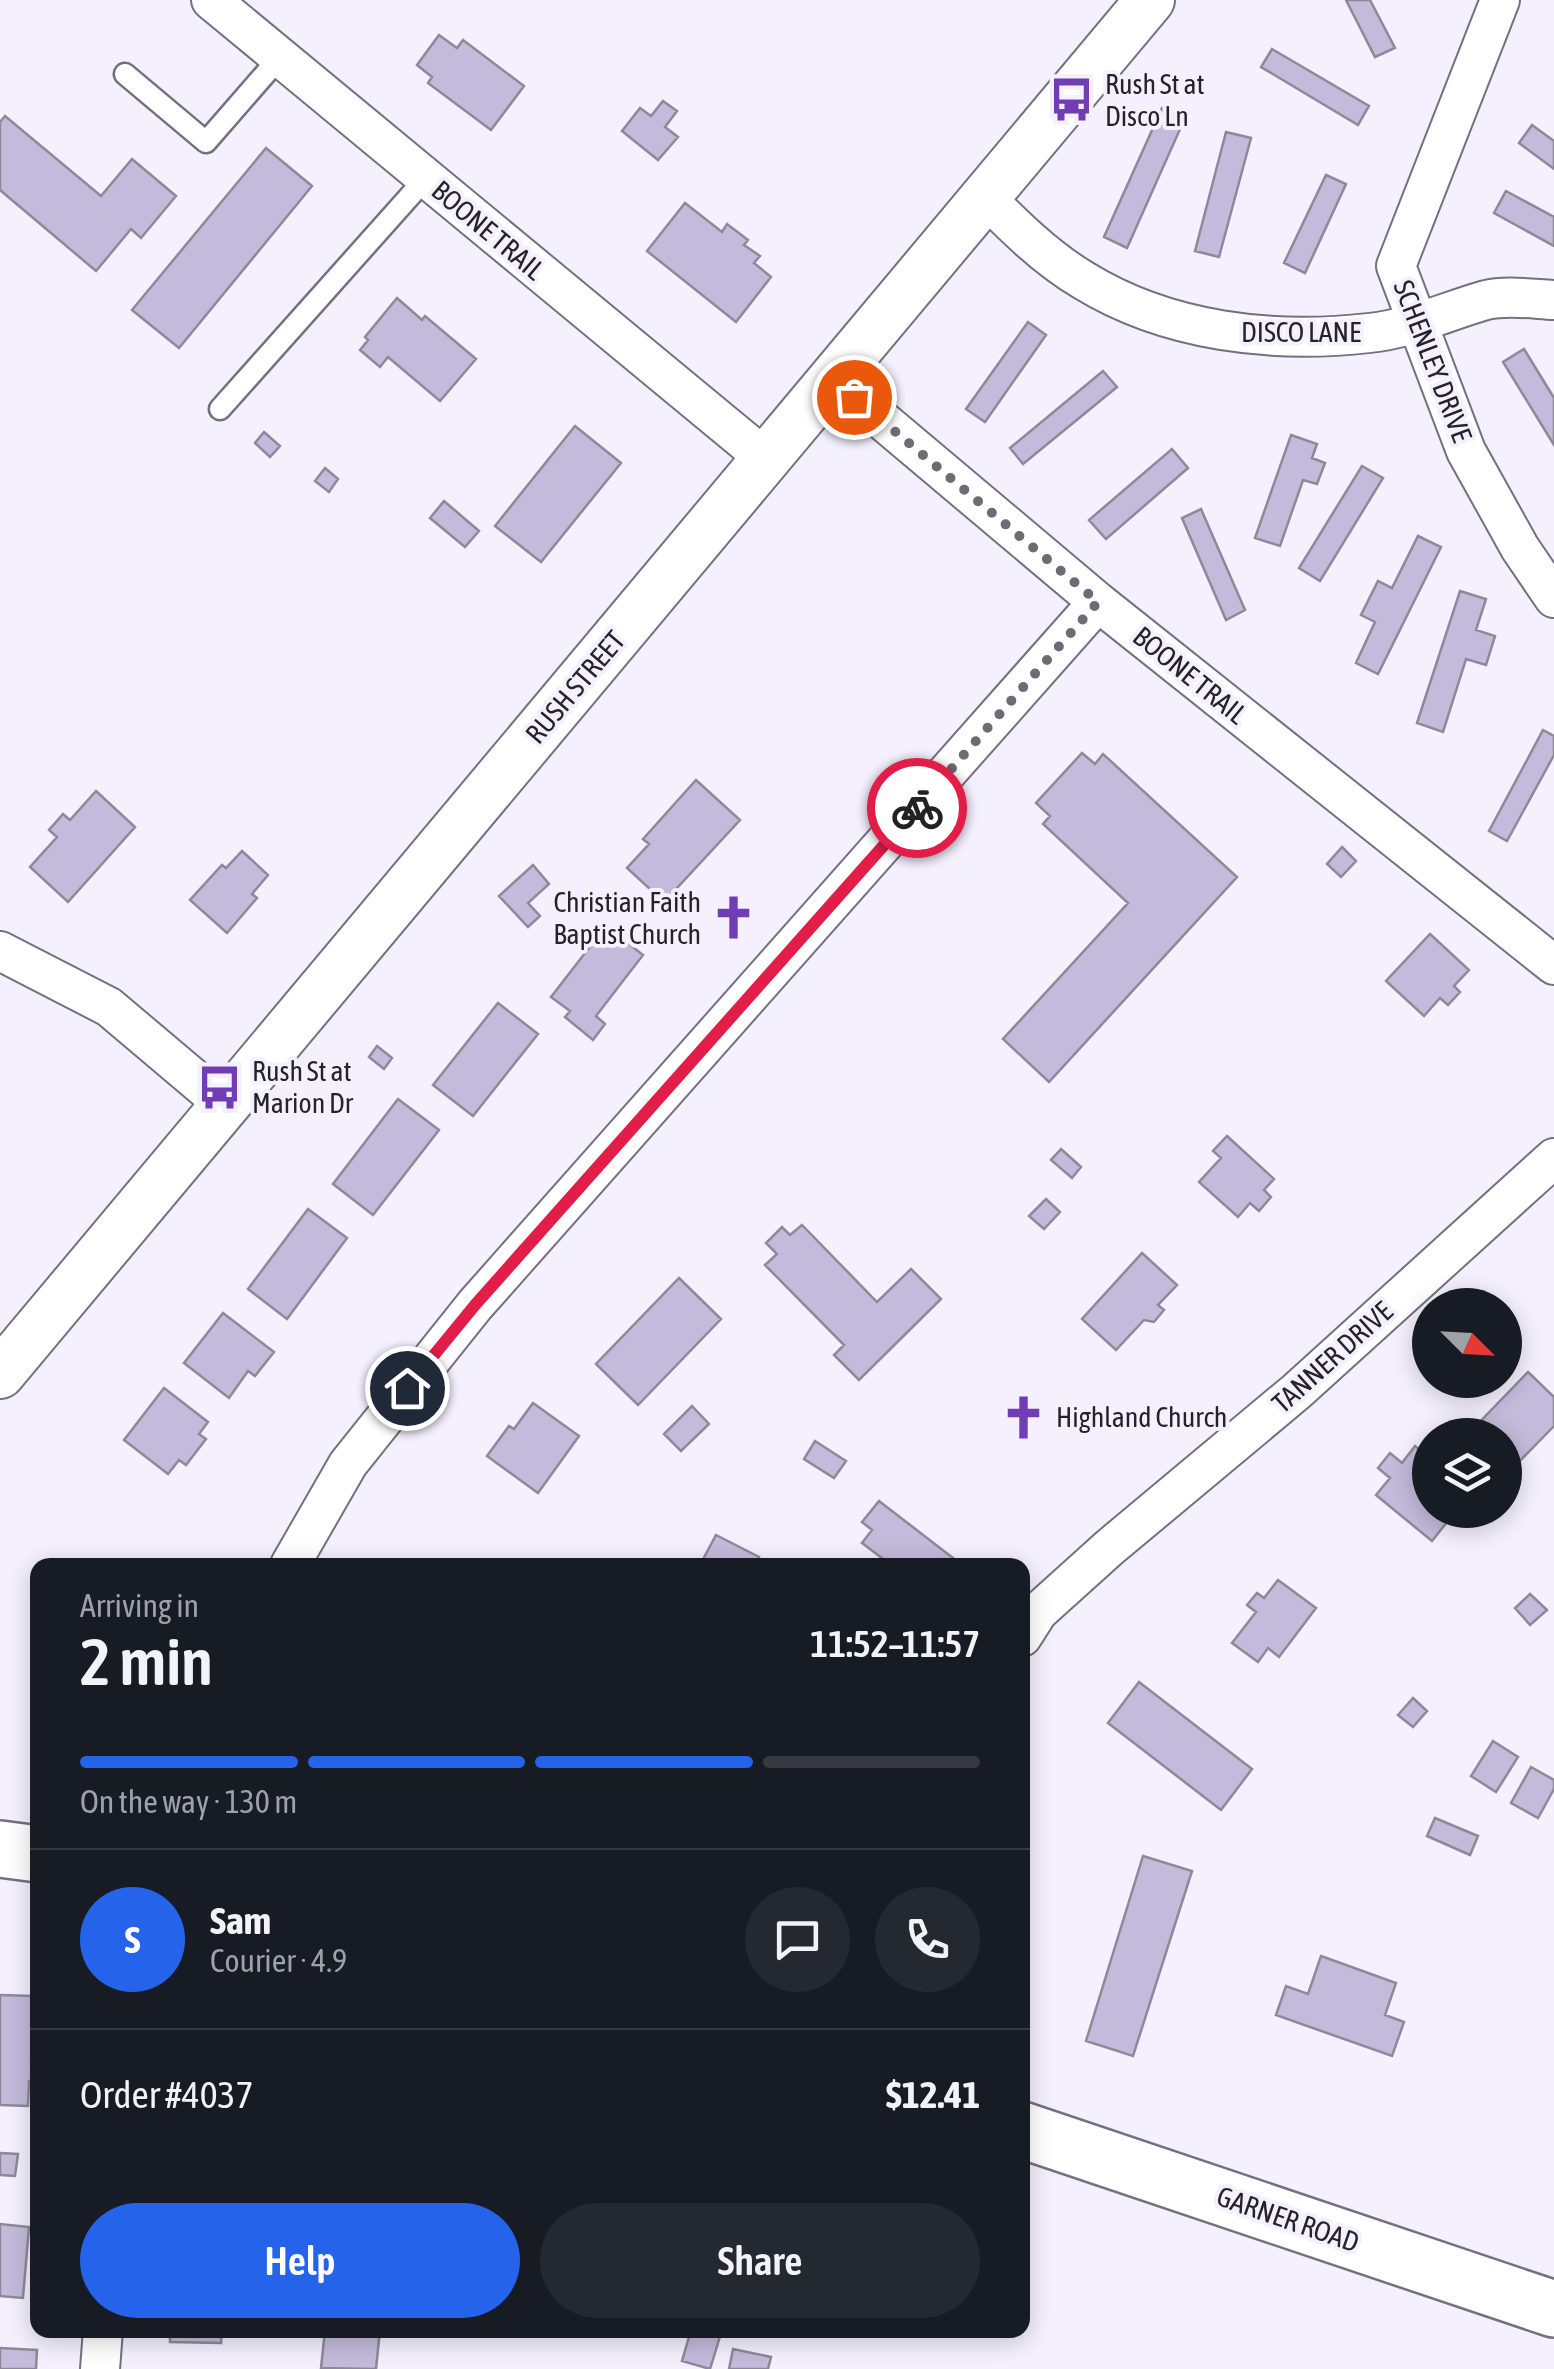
<!DOCTYPE html>
<html lang="en">
<head>
<meta charset="utf-8">
<style>
	:root { --surface:#171b24; --page:#242831; --text:#f1f3f6; --muted:#9ea1a6; --line:#363941; --accent:#2563eb }
	body { margin:0; font-family:"Asap Condensed",sans-serif; background:var(--page); color:var(--text); height:100vh; display:flex; flex-direction:column; font-size:38px; white-space:nowrap }
	* { box-sizing:border-box; margin:0 }
	p { font-size:32px; color:var(--muted) }
	.icon { flex:none; width:55px; height:55px; fill:none; stroke:currentColor; stroke-width:2; stroke-linecap:round; stroke-linejoin:round }
	.map { position:relative; flex:1; overflow:hidden }
	.panel { position:absolute; left:30px; top:1558px; width:1000px; height:780px; display:flex; flex-direction:column; background:var(--surface); border-radius:20px; box-shadow:0 5px 25px #0003 }
	.panel>* { flex:none }
	.needle { width:65px; rotate:114deg }
	.fabs { position:absolute; left:1412px; top:1288px; display:grid; gap:20px }
	.fabs a { display:grid; place-items:center; width:110px; height:110px; border-radius:50%; background:var(--surface); box-shadow:0 5px 25px #0003; font-size:50px }
	.pin { position:absolute; display:grid; place-items:center; width:85px; height:85px; color:#fff; margin:-42px; border:5px solid #fff; border-radius:50%; box-shadow:0 2px 10px #0007 }
	.courier { position:absolute; display:grid; place-items:center; width:100px; height:100px; margin:-50px; border:8px solid #e11d48; border-radius:50%; background:#fff; color:#222; box-shadow:0 2px 12px #0007 }
	.overview em { font-style:normal; font-weight:600 }
	.overview div { display:flex; flex-direction:column-reverse }
	.overview { display:flex; align-items:center; justify-content:space-between; height:170px; padding:0 50px }
	h1 { font-size:65px; font-weight:600; line-height:75px }
	.bar { display:grid; grid-template-columns:repeat(4,1fr); gap:15px 10px; align-content:center; height:120px; padding:0 50px }
	.bar i { height:12px; border-radius:8px; background:var(--line) }
	.bar .active { background:var(--accent) }
	.bar p { grid-column:span 4 }
	.line { display:flex; align-items:center; gap:25px; padding:0 50px; border-top:2px solid var(--line) }
	.line div { flex:1 }
	.round { display:grid; place-items:center; flex:none; width:105px; height:105px; border-radius:52px; background:var(--page) }
	.cta { display:flex; gap:20px; margin-top:auto; padding:20px 50px }
	.cta a { flex:1; height:115px; border-radius:60px; background:var(--accent); color:#fff; font-size:40px; font-weight:600; line-height:115px; text-align:center }
	.cta a+a { background:var(--page); color:var(--text) }
	.map>svg:first-child { display:block }
	.building { fill:#c4badb; stroke:#8e8999; stroke-width:2.5 }
	.lines { fill:none; stroke-linecap:round; stroke-linejoin:round }
	.service-casing { stroke:#74707f; stroke-width:25 }
	.minor-casing { stroke:#74707f; stroke-width:42 }
	.tertiary-casing { stroke:#74707f; stroke-width:52 }
	.secondary-casing { stroke:#74707f; stroke-width:60 }
	.service { stroke:#fff; stroke-width:20 }
	.minor { stroke:#fff; stroke-width:38 }
	.tertiary { stroke:#fff; stroke-width:48 }
	.secondary { stroke:#fff; stroke-width:55 }
	.done { stroke:#6d6b74; stroke-width:10; stroke-dasharray:0 18 }
	.route { stroke:#e11d48; stroke-width:12 }
	.labels { text-anchor:middle; stroke-width:8; stroke-linejoin:round; paint-order:stroke }
	.poi-label { font-size:28px; fill:#252329; stroke:#f4f0fe; text-anchor:start }
	.street-label { font-size:28px; fill:#252329; stroke:#f4f0fe }
</style>
</head>
<body>
<div class="map">
<svg width="1554" height="2369" viewBox="0 0 1554 2369">
	<rect width="100%" height="100%" fill="#f4f0fe"/>
	<!-- building -->
	<path class="building" d="M1346,0H1370L1395,48L1375,57Z
		M439,35L457,48L463,40L524,86L491,130L428,83L432,77L417,65Z
		M1272,49L1369,106L1358,125L1261,67Z
		M663,101L677,111L665,127L678,137L658,160L622,131L640,108L651,116Z
		M1162,108L1185,118L1127,248L1104,237Z
		M5,116L101,196L132,159L176,196L141,238L131,229L96,271L0,190V122Z
		M1532,125L1554,141V169L1519,143Z
		M1226,132L1251,138L1219,257L1195,251Z
		M266,148L312,186L179,348L132,310Z
		M1326,175L1346,184L1305,273L1284,263Z
		M1506,191L1554,217V246L1494,213Z
		M685,203L722,232L727,224L748,240L744,245L760,256L754,263L771,277L736,322L647,251Z
		M397,298L422,320L425,316L476,359L440,401L388,357L380,367L360,350L368,340L365,337Z
		M1028,322L1046,335L985,422L966,409Z
		M1524,349L1554,398V445L1503,362Z
		M1103,371L1117,387L1023,464L1010,448Z
		M575,426L621,463L541,562L495,526Z
		M264,432L280,446L270,457L255,443Z
		M1291,435L1317,444L1312,458L1325,463L1317,484L1303,480L1280,546L1255,538Z
		M1172,449L1188,468L1106,539L1089,520Z
		M1362,466L1383,478L1320,581L1299,568Z
		M325,468L338,479L329,492L315,481Z
		M444,501L479,531L465,547L430,518Z
		M1201,509L1245,610L1226,620L1182,518Z
		M1418,536L1441,547L1378,674L1356,663L1375,622L1361,615L1378,581L1392,588Z
		M1460,591L1486,599L1476,630L1495,636L1486,665L1466,659L1443,732L1417,723Z
		M1543,730L1554,736V755L1507,841L1489,831Z
		M1082,753L1095,764L1103,754L1237,877L1049,1082L1003,1039L1128,903L1043,824L1050,816L1036,803Z
		M696,780L740,820L664,902L627,868L649,844L643,839Z
		M96,791L135,827L68,902L30,867L57,837L49,830L63,814L70,820Z
		M1342,847L1356,861L1341,877L1327,864Z
		M242,851L268,875L252,894L257,898L227,933L190,900L222,865L226,868Z
		M533,865L549,884L528,903L540,916L528,927L499,896Z
		M606,926L643,955L596,1016L605,1024L593,1040L565,1017L570,1011L551,997Z
		M1430,934L1469,970L1454,986L1460,992L1448,1005L1440,998L1424,1016L1386,981Z
		M498,1003L538,1034L473,1116L433,1085Z
		M377,1046L392,1058L384,1069L369,1057Z
		M398,1099L439,1130L373,1215L333,1184Z
		M1227,1136L1274,1179L1264,1190L1271,1197L1259,1211L1250,1203L1238,1217L1199,1182L1221,1158L1213,1151Z
		M1061,1149L1081,1167L1072,1178L1051,1160Z
		M1046,1199L1060,1212L1044,1229L1029,1216Z
		M308,1209L347,1238L287,1319L248,1289Z
		M802,1225L877,1302L911,1269L941,1299L859,1380L834,1355L844,1345L765,1265L777,1254L766,1243L782,1227L790,1235Z
		M1142,1253L1177,1285L1158,1305L1164,1310L1154,1322L1144,1320L1116,1350L1082,1319Z
		M679,1278L721,1319L638,1405L596,1364Z
		M223,1313L274,1352L255,1376L248,1371L229,1398L184,1363Z
		M1528,1372L1554,1397V1426L1509,1472L1505,1468V1435H1474L1470,1432Z
		M164,1388L208,1422L199,1434L206,1439L186,1465L179,1460L168,1474L124,1440Z
		M533,1403L579,1436L538,1493L487,1456L509,1426L514,1429Z
		M692,1406L709,1424L681,1451L664,1434Z
		M815,1441L846,1461L834,1478L804,1459Z
		M1415,1446L1430,1458V1510H1442L1451,1517L1432,1541L1376,1495L1390,1478L1378,1468L1390,1453L1402,1463Z
		M879,1501L953,1558L948,1565H891L862,1543L872,1530L862,1522Z
		M716,1535L759,1557L755,1565H700Z
		M1278,1580L1316,1608L1279,1657L1268,1648L1258,1662L1232,1643L1256,1612L1247,1605L1257,1593L1264,1598Z
		M1530,1594L1547,1610L1530,1625L1515,1608Z
		M1139,1682L1252,1769L1221,1810L1108,1723Z
		M1413,1698L1427,1711L1413,1727L1398,1715Z
		M1493,1741L1518,1757L1496,1792L1471,1776Z
		M1531,1767L1554,1780V1789L1538,1818L1511,1803Z
		M1435,1818L1478,1836L1470,1855L1427,1836Z
		M1143,1856L1192,1871L1133,2056L1086,2041Z
		M1321,1956L1396,1983L1385,2015L1404,2022L1392,2056L1276,2015L1286,1986L1308,1994Z
		M0,1995L33,1996L32,2021L38,2020V2045H32L31,2057H38L37,2081H29L28,2106L0,2105Z
		M0,2153L18,2154L15,2176L0,2175Z
		M0,2224L29,2227L23,2298L0,2296Z
		M170,2330H222L221,2343L170,2342Z
		M325,2330H380L376,2369L321,2368Z
		M691,2330H722L710,2369L682,2361Z
		M0,2348L37,2350L36,2369H0Z
		M733,2349L771,2357L768,2369H729Z"/>
	<g class="lines">
		<defs>
			<path id="service" d="M125,74L206,142L280,57
				M220,409L426,178"/>
			<path id="minor" d="M211,0L765,458
				M1500,0L1396,266L1466,451L1520,548L1554,598
				M985,197C1015,227 1046,258 1083,280C1167,332 1273,344 1369,333C1410,329 1447,311 1486,300C1506,295 1533,299 1554,300
				M832,378L1098,602L1554,965
				M0,951L109,1007L225,1105
				M290,1565L348,1464L475,1305L1098,602
				M1022,1637L1038,1612L1109,1548L1297,1391L1554,1158
				M100,2369L103,2330"/>
			<path id="tertiary" d="M0,1374L1150,0"/>
			<path id="secondary" d="M0,1849L38,1854
				M1022,2130L1554,2309"/>
		</defs>
		<!-- service casing -->
		<use href="#service" class="service-casing"/>
		<!-- minor casing -->
		<use href="#minor" class="minor-casing"/>
		<!-- tertiary casing -->
		<use href="#tertiary" class="tertiary-casing"/>
		<!-- secondary casing -->
		<use href="#secondary" class="secondary-casing"/>
		<!-- service -->
		<use href="#service" class="service"/>
		<!-- minor -->
		<use href="#minor" class="minor"/>
		<!-- tertiary -->
		<use href="#tertiary" class="tertiary"/>
		<!-- secondary -->
		<use href="#secondary" class="secondary"/>
	</g>
	<g class="lines">
		<!-- done -->
		<path class="done" d="M854,397L1098,602L917,808"/>
		<!-- route -->
		<path class="route" d="M407,1388L475,1305L917,808"/>
	</g>
	<!-- icons -->
	<defs>
		<symbol id="bus-bare" viewBox="-9 -9 18 18"><path d="M-5-6H5V4H4V6H2V4H-2V6H-4V4H-5ZM-3.5-4V0h7V-4ZM-3.5 1.2v1.5H-2V1.2ZM2 1.2v1.5H3.5V1.2Z" fill="#703db4" stroke="#f4f0fe" stroke-width="2.5" paint-order="stroke"/></symbol>
		<symbol id="church-bare" viewBox="-9 -9 18 18"><path d="M-1.2-6h2.4v3.5h3.3v2.4h-3.3V6h-2.4V-.1h-3.3v-2.4h3.3Z" fill="#703db4" stroke="#f4f0fe" stroke-width="2.5" paint-order="stroke"/></symbol>
	</defs>
	<g fill-rule="evenodd">
		<use href="#bus-bare" x="1040" y="68" width="63" height="63"/>
		<use href="#church-bare" x="702" y="886" width="63" height="63"/>
		<use href="#bus-bare" x="188" y="1056" width="63" height="63"/>
		<use href="#church-bare" x="992" y="1386" width="63" height="63"/>
	</g>
	<g class="labels">
		<!-- poi labels -->
		<g class="poi-label">
			<text x="1105" y="94">Rush St at<tspan x="1105" dy="32">Disco Ln</tspan></text>
			<text x="701" y="912" text-anchor="end">Christian Faith<tspan x="701" dy="32">Baptist Church</tspan></text>
			<text x="252" y="1081">Rush St at<tspan x="252" dy="32">Marion Dr</tspan></text>
			<text x="1056" y="1427">Highland Church</text>
		</g>
		<!-- street labels -->
		<g class="street-label">
			<text transform="translate(488 230) rotate(40)" y="10">BOONE TRAIL</text>
			<text x="1301" y="342">DISCO LANE</text>
			<text transform="translate(1433 361) rotate(69)" y="10">SCHENLEY DRIVE</text>
			<text transform="translate(1190 675) rotate(39)" y="10">BOONE TRAIL</text>
			<text transform="translate(575 687) rotate(-50)" y="10">RUSH STREET</text>
			<text transform="translate(1332 1357) rotate(-42)" y="10">TANNER DRIVE</text>
			<text transform="translate(1288 2219) rotate(19)" y="10">GARNER ROAD</text>
		</g>
	</g>
</svg>
<div class="fabs">
<a><svg class="needle" viewBox="-14 -14 28 28"><path d="M0-13l5 13h-10z" fill="#e53935"/><path d="M0 13l5-13h-10z" fill="#9ea1a6"/></svg></a>
<a><svg class="icon" aria-label="layers" viewBox="0 0 24 24"><path d="M12 4l9 5-9 5-9-5zM3 14l9 5 9-5"/></svg></a>
</div>
<div class="pin" style="left:854px;top:397px;background:#ea580c"><svg class="icon" aria-label="bag" viewBox="0 0 24 24"><path d="M5 8h14l-1 12H6zM9 8a3 3 0 0 1 6 0"/></svg></div>
<div class="pin" style="left:407px;top:1388px;background:#1f2937"><svg class="icon" aria-label="home" viewBox="0 0 24 24"><path d="M3 11l9-7 9 7M6 9v11h12V9"/></svg></div>
<div class="courier" style="left:917px;top:808px"><svg class="icon" aria-label="bike" viewBox="0 0 24 24"><circle cx="6" cy="16" r="4"/><circle cx="18" cy="16" r="4"/><path d="M6 16l4-8h5l3 8M10 8l3 8H6M13 5h3"/></svg></div>
<section class="panel">
<div class="overview"><div><h1>2 min</h1><p>Arriving in</p></div><em>11:52–11:57</em></div>
<div class="bar"><i class="active"></i><i class="active"></i><i class="active"></i><i></i><p>On the way · 130 m</p></div>
<div class="line" style="height:180px"><b class="round" style="background:var(--accent);color:#fff">S</b><div><b>Sam</b><p>Courier · 4.9</p></div><a class="round"><svg class="icon" aria-label="chat" viewBox="0 0 24 24"><path d="M4 5h16v11H9l-5 4z"/></svg></a><a class="round"><svg class="icon" aria-label="phone" viewBox="0 0 24 24"><path d="M5 4h4l2 5-3 2q2 4 5 5l2-3 5 2v4C11 20 4 13 5 4z"/></svg></a></div>
<div class="line" style="height:130px"><div>Order #4037</div><b>$12.41</b></div>
<div class="cta"><a>Help</a><a>Share</a></div>
</section>
</div>
</body>
</html>
